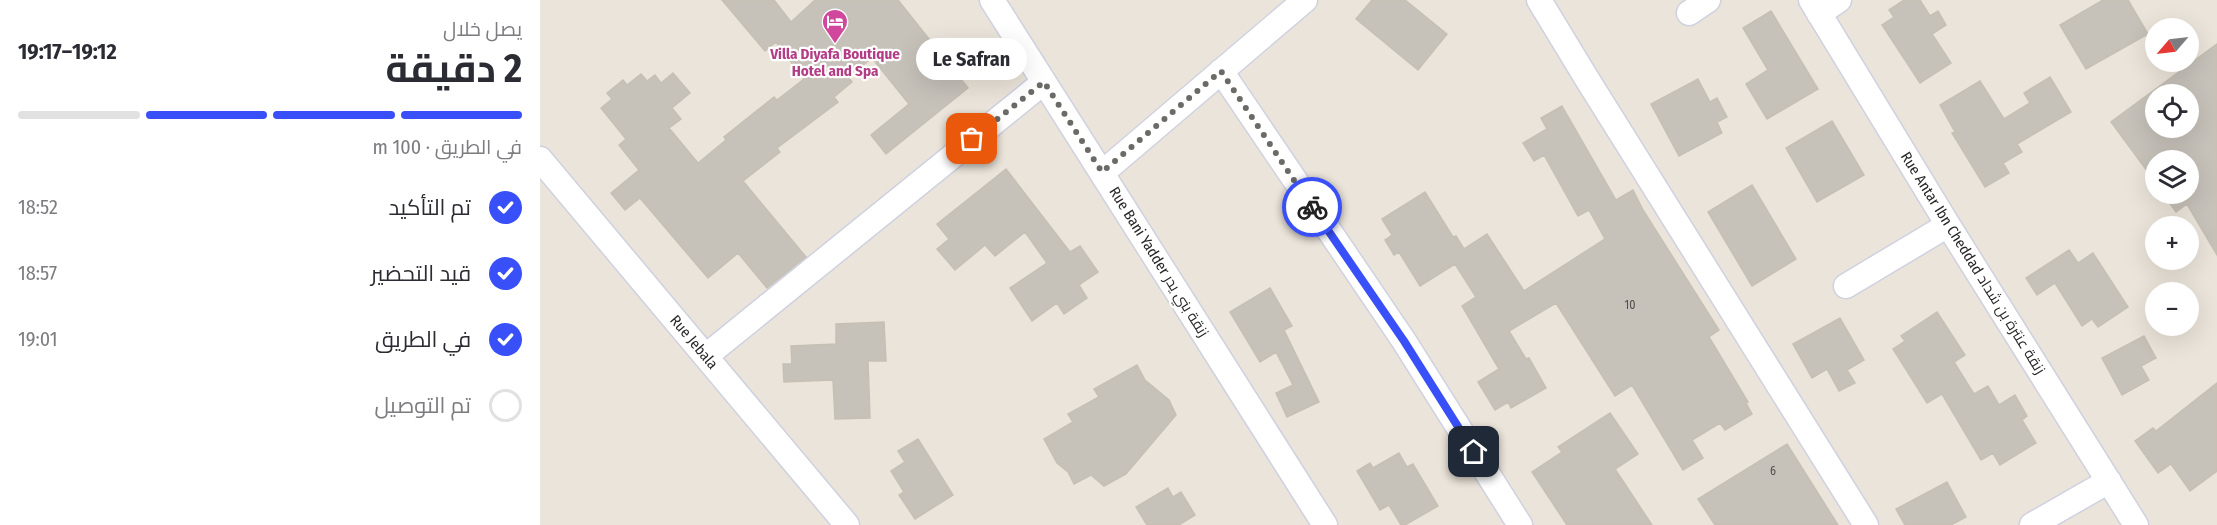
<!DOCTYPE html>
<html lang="ar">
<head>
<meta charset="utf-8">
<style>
	:root { --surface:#fff; --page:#f7f7f7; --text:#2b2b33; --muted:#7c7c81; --line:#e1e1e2; --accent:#3950f8 }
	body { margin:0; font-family:"Fira Sans Condensed",Cairo,sans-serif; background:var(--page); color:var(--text); direction:rtl; height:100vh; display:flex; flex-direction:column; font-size:22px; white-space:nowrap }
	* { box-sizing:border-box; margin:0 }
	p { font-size:20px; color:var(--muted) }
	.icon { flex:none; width:33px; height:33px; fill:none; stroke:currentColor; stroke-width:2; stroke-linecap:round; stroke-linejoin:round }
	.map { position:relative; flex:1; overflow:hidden; direction:ltr }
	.panel { display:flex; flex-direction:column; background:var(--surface); width:540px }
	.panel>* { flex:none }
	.needle { width:39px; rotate:242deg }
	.fabs { position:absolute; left:1605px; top:18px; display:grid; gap:12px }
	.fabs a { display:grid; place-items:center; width:54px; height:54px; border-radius:50%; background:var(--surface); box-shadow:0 6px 24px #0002; font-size:30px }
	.pin { position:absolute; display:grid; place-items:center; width:51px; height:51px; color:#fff; margin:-26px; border-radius:12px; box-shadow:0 3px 9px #0006 }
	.courier { position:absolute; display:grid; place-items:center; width:60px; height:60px; margin:-30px; border:4px solid #3950f8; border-radius:50%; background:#fff; color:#222; box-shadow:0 2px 8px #0007 }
	.bubble { position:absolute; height:42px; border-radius:21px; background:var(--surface); box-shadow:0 6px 24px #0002; font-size:20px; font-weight:700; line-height:42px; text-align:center; direction:rtl }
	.overview em { font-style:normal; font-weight:700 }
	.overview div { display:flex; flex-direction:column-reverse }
	.overview { display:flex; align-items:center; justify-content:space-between; height:102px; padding:0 18px }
	h1 { font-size:39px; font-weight:700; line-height:45px }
	.bar { display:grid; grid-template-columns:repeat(4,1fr); gap:9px 6px; align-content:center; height:72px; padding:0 18px }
	.bar i { height:8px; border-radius:4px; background:var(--line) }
	.bar .active { background:var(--accent) }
	.bar p { grid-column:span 4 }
	ol { padding:0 18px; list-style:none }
	li { display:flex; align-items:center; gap:18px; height:66px }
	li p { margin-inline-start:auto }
	li .icon { padding:6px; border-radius:50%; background:var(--accent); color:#fff; stroke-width:4 }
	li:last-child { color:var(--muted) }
	li i { width:33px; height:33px; border:3px solid var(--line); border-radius:50% }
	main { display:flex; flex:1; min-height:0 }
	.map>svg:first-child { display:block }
	.building { fill:#c6c1b9; stroke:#c6c0b4; stroke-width:1.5; fill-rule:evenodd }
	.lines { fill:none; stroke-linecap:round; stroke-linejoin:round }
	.street-casing { stroke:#cfd1e1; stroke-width:27 }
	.street { stroke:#fff; stroke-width:24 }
	.done { stroke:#6c6a66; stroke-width:6; stroke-dasharray:0 10.8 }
	.route { stroke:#3950f8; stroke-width:8 }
	.labels { text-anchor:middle; stroke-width:4.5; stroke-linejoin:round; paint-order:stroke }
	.number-label { font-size:12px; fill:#504e4c }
	.hotel-label { font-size:15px; font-weight:bold; fill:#b23c85; stroke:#fff }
	.street-label { font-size:15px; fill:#282828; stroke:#fff }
</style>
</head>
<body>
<main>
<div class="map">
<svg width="1677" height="525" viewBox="0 0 1677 525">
	<rect width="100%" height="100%" fill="#ebe4da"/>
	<!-- building -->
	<path class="building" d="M182,0H234L251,22L275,0H358L428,88L346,154L331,135L369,104L332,58L308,77L312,82L294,97L298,102L237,148L240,152L203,181L266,257L227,288L198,253L168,278L100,198L85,210L71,193L99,170L79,145L86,139L61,108L72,99L67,93L83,80L87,85L101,74L107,81L115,75L121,83L133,73L150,93L132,108L141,119L129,128L158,163L186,140L184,137L234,97L237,100L264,79L236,42L225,51Z
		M832,0H865L907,34L878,70L816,19Z
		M1364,0H1380L1390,16L1398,11L1406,25L1392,34L1411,63L1380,83L1342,25L1354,17L1349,10Z
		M1563,0H1588L1608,34L1546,69L1520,25Z
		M1231,11L1278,89L1227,119L1206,84L1228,70L1203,28Z
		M1677,44V255L1647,204L1636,212L1623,194H1648V160H1616V183L1571,122ZM1616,94H1648V128H1616Z
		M1510,77L1531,112L1477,144L1482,152L1463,163L1469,173L1445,187L1412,133L1415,132L1400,105L1440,81L1464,119L1490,103L1484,93Z
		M1158,79L1170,102L1177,98L1187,117L1177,122L1182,133L1139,156L1111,104Z
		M1022,106L1076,200L1093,190L1103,210L1179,330L1169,337L1208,402L1206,403L1212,414L1185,430L1180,423L1152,440L1163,458L1143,470L1092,385L1075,396L1016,303L969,331L986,359L989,358L1006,388L971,408L968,402L955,410L938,382L959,369L922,306L936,297L915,264L880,286L859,252L854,255L845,240L852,235L842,219L885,192L913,237L916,236L924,249L947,234L984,291L1065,239L1049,210L1038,216L1004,155L994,161L983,143L1007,129L1001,118Z
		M1292,121L1324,175L1277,202L1246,148Z
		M466,169L530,252L540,246L558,272L539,285L547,298L524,314L517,303L492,321L470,288L507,263L485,232L455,256L445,245L415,270L397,249L409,239L397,224Z
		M1212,185L1256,259L1212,286L1168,212Z
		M1529,250L1538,263L1553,253L1588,307L1558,327L1552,319L1542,326L1515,283L1497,295L1486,278Z
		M730,288L752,326L744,330L779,402L747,417L736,393L753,385L736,352L720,362L690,312Z
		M1397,312L1425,355L1414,362L1434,394L1448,386L1459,405L1475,395L1487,416L1482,420L1496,443L1460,465L1453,453L1441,460L1402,394L1387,403L1353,349L1365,341L1361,336Z
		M1300,318L1324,360L1307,370L1315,383L1299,391L1287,369L1272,378L1253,344Z
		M344,322L346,361H328L330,418L295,419L293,380L244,382L243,364H252L251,346L296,344V324Z
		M1604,336L1616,358L1601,366L1609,380L1582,395L1562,358Z
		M597,365L605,380L629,400L636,415L586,474L564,486L551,475L534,484L528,472L517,463L504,439L533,422L528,414L559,397L554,389Z
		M1677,383V471L1650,491L1631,464L1618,473L1595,441L1613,428L1616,431Z
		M1070,413L1098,454L1075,469L1112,525H1027L992,472L1022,452L1018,447Z
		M378,439L413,495L375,519L359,495L364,492L351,471L365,462L358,451Z
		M1247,444L1298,525H1175L1158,499Z
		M859,453L867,467L873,464L898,506L865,525H861L849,505L840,510L817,471L830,463L833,468Z
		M1407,482L1426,517L1411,525H1365L1356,509Z
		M628,488L633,497L641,492L655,515L639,525H607L596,507Z"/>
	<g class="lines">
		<defs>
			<path id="street" d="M452,0L785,525
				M999,0L1047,79L1326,525
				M1271,0L1408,225L1596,525
				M1149,13L1168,0
				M1279,14L1299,0
				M681,71L864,341L980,525
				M0,159L307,525
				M562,173L765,0
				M1306,286L1408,225
				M166,356L504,82
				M1492,525L1569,481"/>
		</defs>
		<!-- street casing -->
		<use href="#street" class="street-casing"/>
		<!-- street -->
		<use href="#street" class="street"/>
	</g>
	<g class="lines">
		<!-- done -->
		<path class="done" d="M432,139L504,82L562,172L681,71L772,207"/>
		<!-- route -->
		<path class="route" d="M772,207L864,341L934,452"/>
	</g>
	<!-- icons -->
	<defs>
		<symbol id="hotel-pin" viewBox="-11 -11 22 30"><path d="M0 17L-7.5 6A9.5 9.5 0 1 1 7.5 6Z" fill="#d1479c" stroke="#fff"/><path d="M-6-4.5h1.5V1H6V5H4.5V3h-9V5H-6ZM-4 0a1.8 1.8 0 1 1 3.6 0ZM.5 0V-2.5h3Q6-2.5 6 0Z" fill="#fff"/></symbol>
	</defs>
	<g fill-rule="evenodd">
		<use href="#hotel-pin" x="280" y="7" width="30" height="40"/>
	</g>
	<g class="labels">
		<!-- number labels -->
		<g class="number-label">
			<text x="1090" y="309">10</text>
			<text x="1233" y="475">6</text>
		</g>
		<!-- hotel labels -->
		<g class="hotel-label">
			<text x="295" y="59">Villa Diyafa Boutique<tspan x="295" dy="17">Hotel and Spa</tspan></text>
		</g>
		<!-- street labels -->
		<g class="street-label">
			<text transform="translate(619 262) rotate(58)" y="5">Rue Bani Yadder زنقة بني يدر</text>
			<text transform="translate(1433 263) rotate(58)" y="5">Rue Antar Ibn Cheddad زنقة عنترة بن شداد</text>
			<text transform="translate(154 342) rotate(50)" y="5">Rue Jebala</text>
		</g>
	</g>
</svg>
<div class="fabs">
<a><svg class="needle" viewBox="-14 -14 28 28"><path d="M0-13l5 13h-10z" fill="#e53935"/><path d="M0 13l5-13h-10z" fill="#7c7c81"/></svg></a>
<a><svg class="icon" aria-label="locate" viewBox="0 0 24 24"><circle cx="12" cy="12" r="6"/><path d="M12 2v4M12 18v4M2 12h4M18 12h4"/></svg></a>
<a><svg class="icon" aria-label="layers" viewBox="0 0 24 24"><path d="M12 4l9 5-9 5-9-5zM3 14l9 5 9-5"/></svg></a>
<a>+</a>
<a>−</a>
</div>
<div class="pin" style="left:432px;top:139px;background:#ea580c"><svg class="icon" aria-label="bag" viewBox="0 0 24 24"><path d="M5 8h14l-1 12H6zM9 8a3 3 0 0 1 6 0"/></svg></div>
<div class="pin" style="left:934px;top:452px;background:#1f2937"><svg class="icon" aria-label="home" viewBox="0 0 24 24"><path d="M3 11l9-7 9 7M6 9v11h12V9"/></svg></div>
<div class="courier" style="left:772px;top:207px"><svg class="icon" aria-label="bike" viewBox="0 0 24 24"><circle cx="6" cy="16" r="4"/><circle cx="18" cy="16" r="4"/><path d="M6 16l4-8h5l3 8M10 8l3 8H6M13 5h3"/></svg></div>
<div class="bubble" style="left:376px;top:38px;width:111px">Le Safran</div>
</div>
<section class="panel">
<div class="overview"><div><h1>2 دقيقة</h1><p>يصل خلال</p></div><em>19:12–19:17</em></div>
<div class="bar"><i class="active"></i><i class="active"></i><i class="active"></i><i></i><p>في الطريق · 100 m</p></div>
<ol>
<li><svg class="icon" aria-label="check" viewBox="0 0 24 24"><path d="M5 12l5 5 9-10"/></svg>تم التأكيد<p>18:52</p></li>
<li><svg class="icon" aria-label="check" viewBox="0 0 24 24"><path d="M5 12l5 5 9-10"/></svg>قيد التحضير<p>18:57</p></li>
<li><svg class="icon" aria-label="check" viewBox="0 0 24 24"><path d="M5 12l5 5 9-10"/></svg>في الطريق<p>19:01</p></li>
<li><i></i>تم التوصيل</li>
</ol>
</section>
</main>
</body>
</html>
